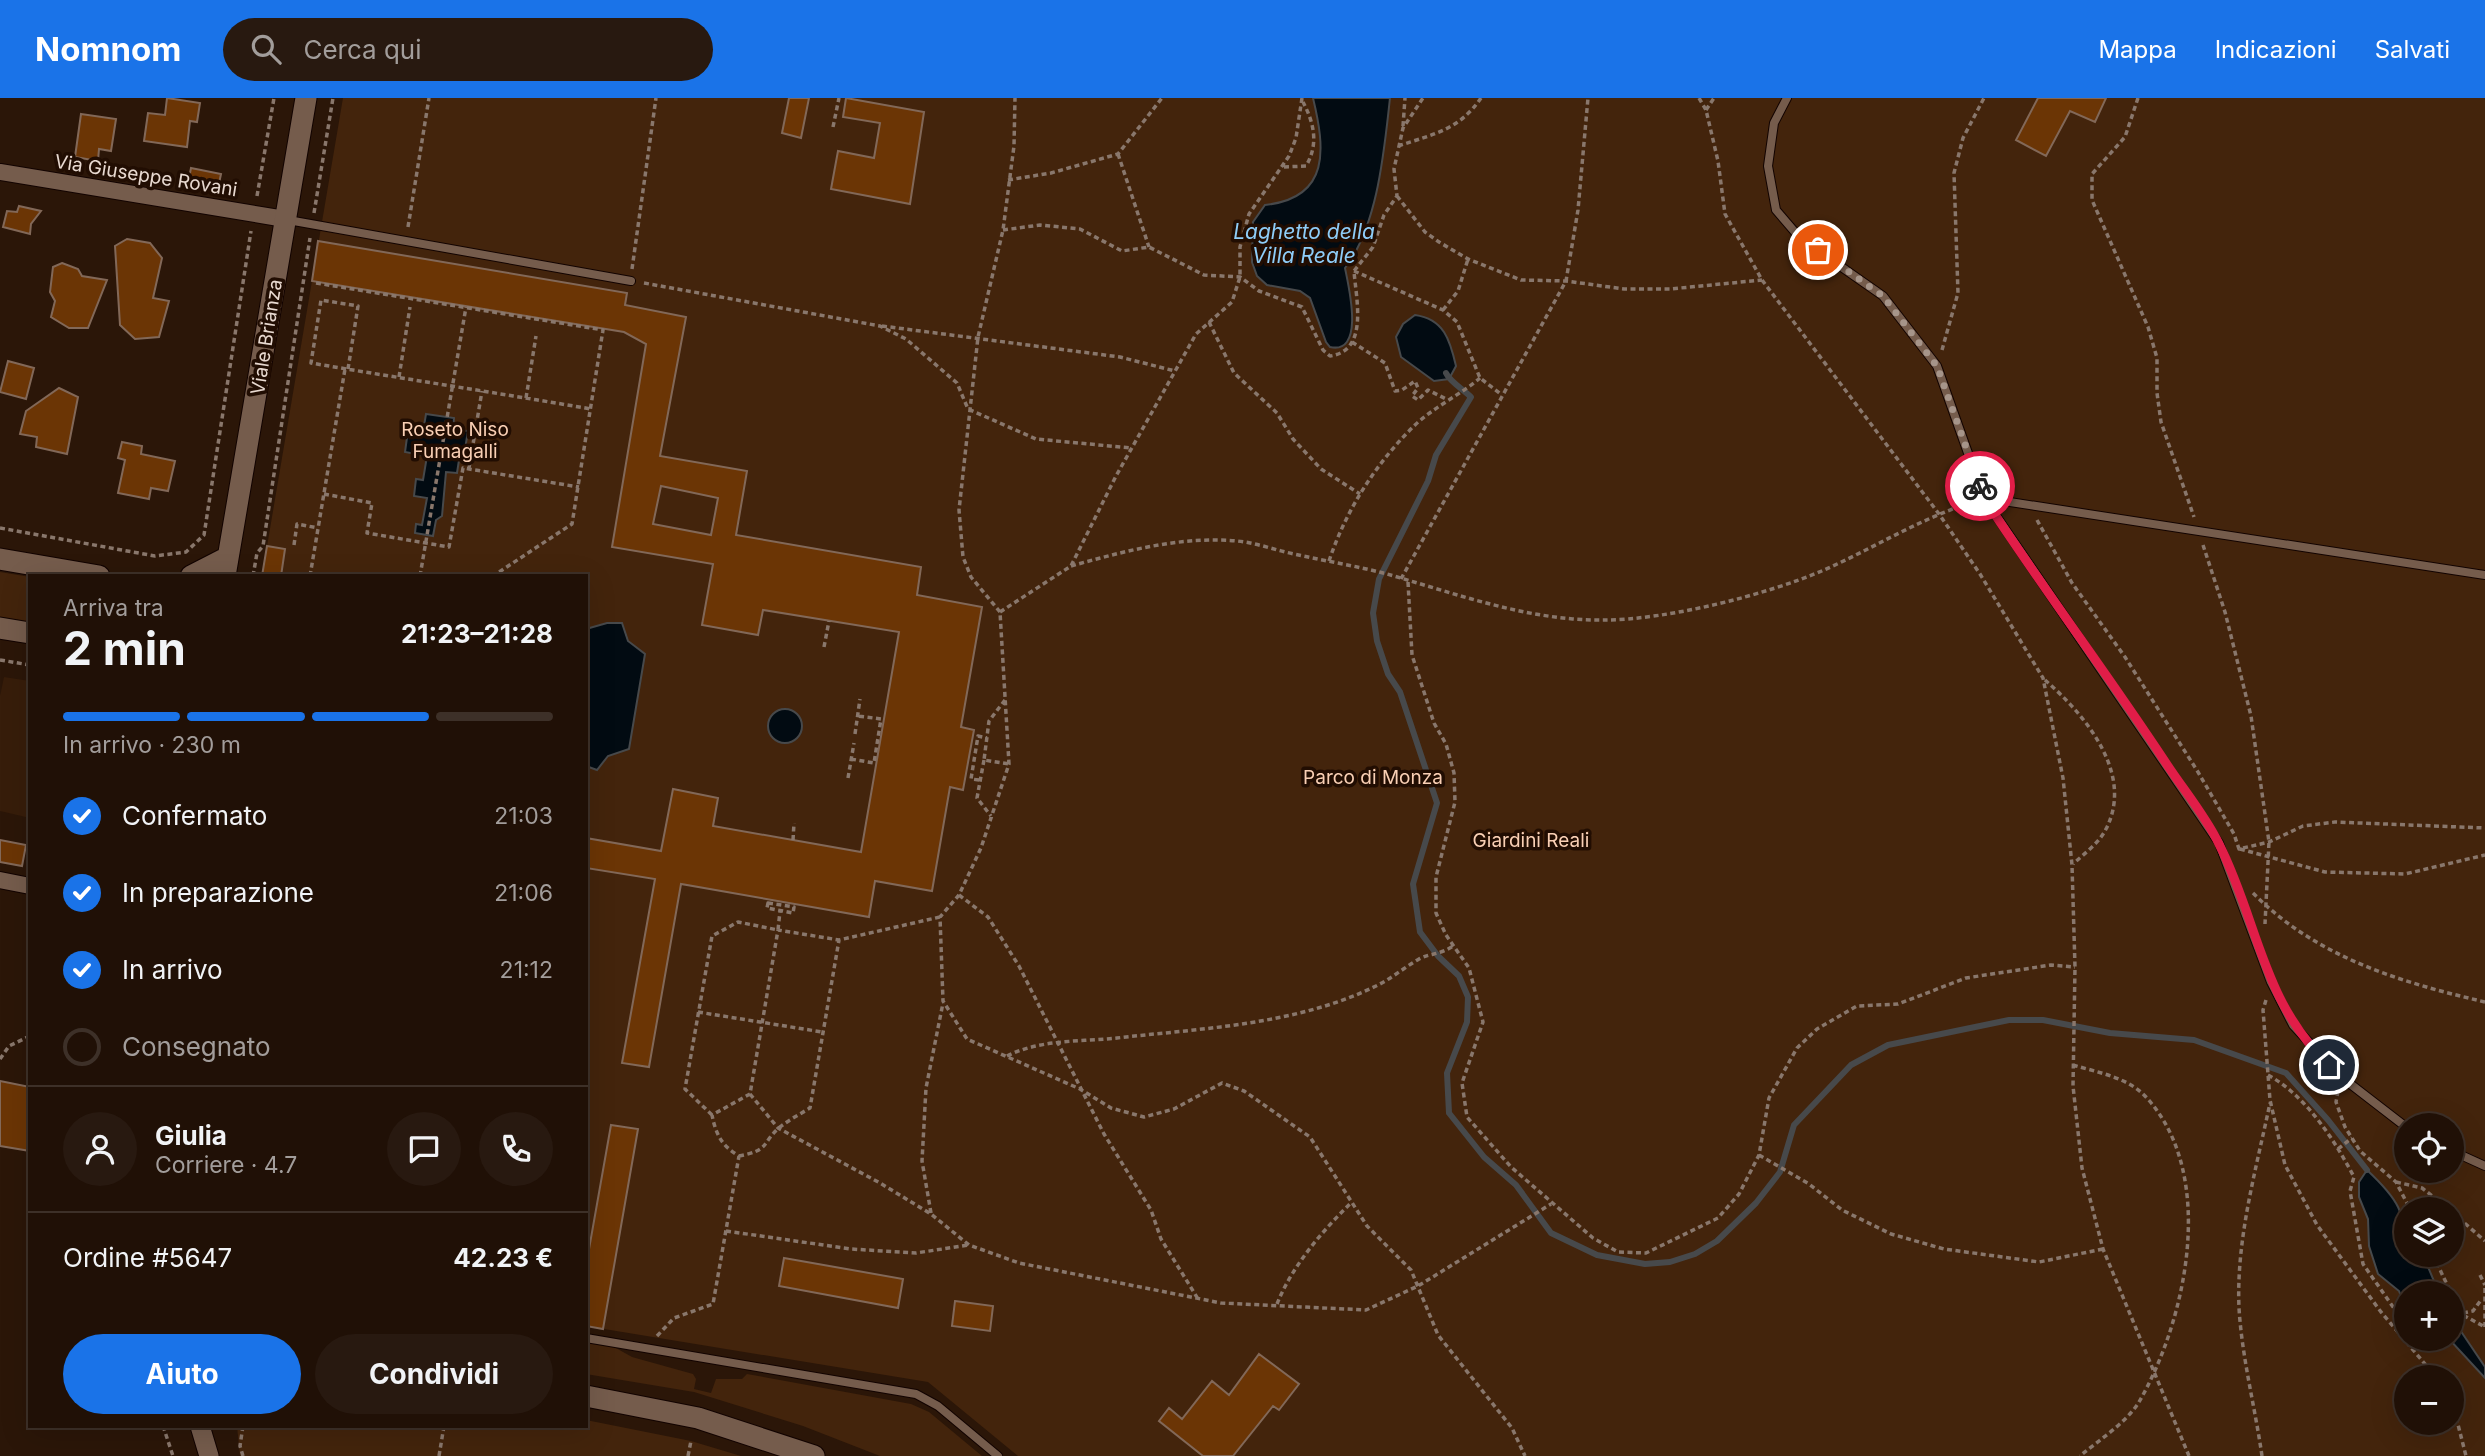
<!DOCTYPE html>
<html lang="it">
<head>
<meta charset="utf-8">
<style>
	:root { --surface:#201006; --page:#281910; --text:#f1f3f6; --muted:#a29d9b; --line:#3d3028; --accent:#1a73e8 }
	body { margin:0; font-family:Inter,sans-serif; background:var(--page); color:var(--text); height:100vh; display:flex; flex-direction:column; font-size:26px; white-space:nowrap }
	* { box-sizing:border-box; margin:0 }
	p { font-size:23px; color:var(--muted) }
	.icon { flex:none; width:38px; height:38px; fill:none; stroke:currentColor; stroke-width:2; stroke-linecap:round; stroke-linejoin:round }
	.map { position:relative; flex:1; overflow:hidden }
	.panel { position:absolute; left:28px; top:476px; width:560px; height:854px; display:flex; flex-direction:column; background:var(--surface); border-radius:0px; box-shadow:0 7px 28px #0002,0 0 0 2px var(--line) }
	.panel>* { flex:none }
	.buttons { position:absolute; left:2394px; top:1015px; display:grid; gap:14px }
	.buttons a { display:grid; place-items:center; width:70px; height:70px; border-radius:50%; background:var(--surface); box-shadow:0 7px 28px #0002,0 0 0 2px var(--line); font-size:35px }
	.pin { position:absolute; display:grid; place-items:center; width:60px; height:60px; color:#fff; margin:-30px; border:4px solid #fff; border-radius:50%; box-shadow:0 2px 7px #0007 }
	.courier { position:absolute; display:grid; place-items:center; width:70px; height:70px; margin:-35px; border:5px solid #e11d48; border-radius:50%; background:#fff; color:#222; box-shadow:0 2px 9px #0007 }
	.summary em { font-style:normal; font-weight:700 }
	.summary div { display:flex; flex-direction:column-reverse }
	.summary { display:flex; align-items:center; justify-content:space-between; height:119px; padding:0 35px }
	h1 { font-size:46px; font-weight:700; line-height:52px }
	.bar { display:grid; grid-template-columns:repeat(4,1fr); gap:10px 7px; align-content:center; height:84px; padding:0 35px }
	.bar i { height:9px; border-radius:5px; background:var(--line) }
	.bar .selected { background:var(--accent) }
	.bar p { grid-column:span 4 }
	.line { display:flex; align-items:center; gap:18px; padding:0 35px; border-top:2px solid var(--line) }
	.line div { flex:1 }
	.round { display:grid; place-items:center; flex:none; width:74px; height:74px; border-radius:37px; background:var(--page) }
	ol { padding:0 35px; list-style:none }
	li { display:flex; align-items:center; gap:21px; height:77px }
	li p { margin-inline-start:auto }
	li .icon { padding:7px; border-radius:50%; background:var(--accent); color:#fff; stroke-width:4 }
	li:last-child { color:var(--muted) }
	li i { width:38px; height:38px; border:4px solid var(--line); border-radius:50% }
	.cta { display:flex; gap:14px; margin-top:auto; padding:14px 35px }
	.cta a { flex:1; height:80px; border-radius:42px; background:var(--accent); color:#fff; font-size:28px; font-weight:700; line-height:80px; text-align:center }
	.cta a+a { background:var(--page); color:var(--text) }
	header { display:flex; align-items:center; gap:42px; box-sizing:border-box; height:98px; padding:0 35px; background:var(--accent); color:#fff }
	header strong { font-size:33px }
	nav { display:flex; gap:38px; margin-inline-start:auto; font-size:24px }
	.search { width:490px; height:63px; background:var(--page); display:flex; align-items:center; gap:18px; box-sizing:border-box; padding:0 24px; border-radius:38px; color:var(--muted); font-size:26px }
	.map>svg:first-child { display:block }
	.built { fill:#371d0a }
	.green { fill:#43240c; fill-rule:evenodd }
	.water { fill:#020b12; stroke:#47494b; stroke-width:2 }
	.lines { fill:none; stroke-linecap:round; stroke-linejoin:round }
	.stream { stroke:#47494b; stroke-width:6 }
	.building { fill:#6b3505; stroke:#826858; stroke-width:2; fill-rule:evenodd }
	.service-casing { stroke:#120300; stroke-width:10 }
	.minor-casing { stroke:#120300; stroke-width:18 }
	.tertiary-casing { stroke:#120300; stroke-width:21 }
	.secondary-casing { stroke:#120300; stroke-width:23 }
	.path { stroke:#89776c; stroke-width:3.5; stroke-dasharray:5 3.5; stroke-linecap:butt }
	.service { stroke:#755c4c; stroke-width:8 }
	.minor { stroke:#755c4c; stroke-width:16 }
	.tertiary { stroke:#755c4c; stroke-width:19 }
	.secondary { stroke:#755c4c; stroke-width:21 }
	.done { stroke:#a6958a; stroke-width:7; stroke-dasharray:0 12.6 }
	.route { stroke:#e11d48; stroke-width:9 }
	.labels { text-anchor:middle; stroke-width:7; stroke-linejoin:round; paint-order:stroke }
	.street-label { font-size:19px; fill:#e8d9d0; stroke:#210d02 }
	.park-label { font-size:19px; fill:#f9cfb4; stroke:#210d02 }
	.water-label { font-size:21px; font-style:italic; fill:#8ecdf8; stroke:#210d02 }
</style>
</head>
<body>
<header>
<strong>Nomnom</strong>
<div class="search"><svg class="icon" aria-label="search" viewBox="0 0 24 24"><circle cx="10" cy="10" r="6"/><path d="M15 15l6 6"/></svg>Cerca qui</div>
<nav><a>Mappa</a><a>Indicazioni</a><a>Salvati</a></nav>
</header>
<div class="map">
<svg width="2485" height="1358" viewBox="0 0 2485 1358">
	<rect width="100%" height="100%" fill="#2b1608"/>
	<!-- built -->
	<path class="built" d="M4,579L30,583V720L0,713V598Z"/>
	<!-- green -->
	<path class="green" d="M343,0H2485V1358H1018L928,1284L586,1228V478H262ZM2406,1027H2452V1073H2406ZM2406,1111H2452V1157H2406ZM2406,1195H2452V1241H2406ZM2406,1279H2452V1325H2406Z
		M0,474L30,479V524L0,519Z
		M586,1244L614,1249L632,1259L693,1276L696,1281L694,1291L711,1295L716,1281H742L747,1276L911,1306L929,1314L982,1358H880L803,1328L694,1294L586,1276Z
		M586,1322L691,1343L741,1358H240L237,1328H586Z"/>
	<!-- water -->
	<path class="water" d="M1313,0H1390C1384,53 1378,127 1345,170C1348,186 1366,257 1330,249L1326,244L1310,200L1300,193L1267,187L1257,178L1252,164L1253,124L1265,107C1331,100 1325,50 1313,0Z
		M1415,217C1444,221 1450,242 1456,268L1449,281L1434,283L1401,259L1396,239L1403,226Z
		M426,316L454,320L453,331L468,333L463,363L459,362L457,375L446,374L442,418L436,422L433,438L415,435L416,426L422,427L427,400L414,398L416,381L423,382L427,358L405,354L408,332L423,334Z
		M607,525H622L628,543L645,556L629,651L608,658L597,672L586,668V531Z
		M768 628a17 17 0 1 1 34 0a17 17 0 1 1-34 0Z
		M2367,1072C2398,1101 2406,1114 2406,1157H2423L2439,1195H2406V1212L2399,1193L2378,1176L2369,1148L2368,1121L2359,1099V1084Z
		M2452,1220L2485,1269V1280L2449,1241H2452Z"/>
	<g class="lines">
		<!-- stream -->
		<path class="stream" d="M1446,275C1450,284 1463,291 1471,299L1436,357L1428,383L1379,481L1373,515L1377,543L1388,576L1400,594L1437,705L1413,786L1420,834L1438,858L1459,878L1468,899L1467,924L1447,975L1449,1015L1484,1059L1516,1087L1551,1135L1597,1157L1645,1166L1670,1164L1695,1156L1717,1143L1756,1105L1780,1074L1794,1027L1851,967L1888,947L2009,922H2043L2110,935L2194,942L2286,975L2328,1022L2367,1072"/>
	</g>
	<!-- building -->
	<path class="building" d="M167,0L200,5L197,24L190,23L187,49L144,43L148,15L165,17Z
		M789,0H809L801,40L782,35Z
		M846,0L924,14L910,106L831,91L838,53L874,60L880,25L843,19Z
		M2038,0H2106L2095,24L2070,13L2046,58L2016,42Z
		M81,16L116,21L111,53L99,51L98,63L75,59Z
		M191,70L221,76L217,95L187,90Z
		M19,108L41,113L31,126L30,136L3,129L7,113L17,114Z
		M127,141L150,145L162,160L153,200L169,203L159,239L135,241L120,227L115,148Z
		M318,143L627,195L625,207L686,219L660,358L747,373L736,437L921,469L917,497L982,509L961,629L974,632L969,659L963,692L950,689L932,793L875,783L869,819L681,786L649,969L622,965L655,781L586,770V740L661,753L673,691L718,700L713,728L861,754L899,534L763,512L758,537L702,527L713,466L612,449L646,246L624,234L312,183ZM661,388L718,400L711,437L653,426Z
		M62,165L78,171L82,178L107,182L88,230H69L51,219L55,203L50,194L53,169Z
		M8,263L34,270L26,301L0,294Z
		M59,290L78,299L67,356L36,349L37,339L20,336L26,313Z
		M122,344L142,348L141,356L175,363L168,393L151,390L149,401L118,395L125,362L118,360Z
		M267,448L285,451L281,478H262Z
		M0,742L26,747L22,768L0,764Z
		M0,983L30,989V1053L0,1048Z
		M611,1027L638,1031L603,1231L586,1228V1168Z
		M784,1160L903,1181L898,1210L779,1188Z
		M955,1203L993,1208L990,1233L952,1228Z
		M1259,1256L1299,1286L1279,1312L1273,1308L1233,1358H1203L1159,1323L1169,1310L1182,1321L1212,1283L1229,1297Z"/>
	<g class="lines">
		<defs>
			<path id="service" d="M1787,0L1774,25L1768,68L1776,112L1800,140L1883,198L1937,268L1984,400L2219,745L2271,884L2293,927L2340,978L2406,1029
				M288,122L631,183
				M1984,400L2485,477
				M2452,1053L2485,1068
				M586,1240L916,1296L938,1308L998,1358"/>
			<path id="minor" d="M0,74L285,121
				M0,782L30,788"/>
			<path id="tertiary" d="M200,1328L209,1358"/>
			<path id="secondary" d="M0,461L99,478
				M191,478L228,459
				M225,478L306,0
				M0,530L30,535
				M586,1298L698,1320L814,1358"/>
		</defs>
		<!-- service casing -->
		<use href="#service" class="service-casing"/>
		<!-- minor casing -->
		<use href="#minor" class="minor-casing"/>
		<!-- tertiary casing -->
		<use href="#tertiary" class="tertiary-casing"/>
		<!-- secondary casing -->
		<use href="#secondary" class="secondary-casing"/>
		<!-- path -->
		<path class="path" d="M1302,0L1296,40L1289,58L1249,116L1240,149V179L1232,204L1196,236L1116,378L1071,468L1000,514L1009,666L981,750L959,797L940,819L943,903L967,941L1080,991L1111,1010L1144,1019L1174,1011L1222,985L1244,993L1310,1039L1367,1128L1411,1172L1438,1237L1512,1330L1525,1358
			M1699,0L1706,12L1718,63L1725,116L1762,182L1939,416L1980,476L2043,580L2063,680L2072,767L2075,869L2073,988L2082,1070L2103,1151L2189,1358
			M2138,0L2125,39L2092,76V102L2148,229L2157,260V295L2161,324L2194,419
			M1706,12L1714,0
			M1403,28L1405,0
			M833,29L839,0
			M1398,48C1434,36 1459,32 1481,0
			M1118,56L1149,149
			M1284,69L1306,68C1319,46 1314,25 1303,4
			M1008,82L1051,75L1118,56L1162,0
			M257,98L274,0
			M1397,98L1425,134L1439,144L1468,161L1521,182L1566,183L1624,191H1670L1762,182
			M314,115L333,0
			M408,129L429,0
			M1003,132L1040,127L1080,131L1122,153L1149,149L1204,177L1240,179L1259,193L1302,209L1323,252L1330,258C1369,253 1356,201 1354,173L1373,149L1384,117L1397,98L1394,71L1403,30L1423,0
			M632,171L656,0
			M1354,173L1443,212L1457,224L1480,280L1502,297
			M316,185L603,232L572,426L493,478
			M644,185L880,228L906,241L957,285L968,311L1036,341L1131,350
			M1443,212L1458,193L1468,161
			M1209,224L1234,275L1277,315L1293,341L1321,371L1360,396
			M882,228L1120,259L1175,273
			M1352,244L1385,265L1395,293L1402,292L1415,283L1418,290L1412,298L1418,302L1428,292L1448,302
			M1942,252L1958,195L1954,75L1963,40L1984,0
			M348,271L358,208L321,202L311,265C405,281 498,295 591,311
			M399,279L410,209
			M526,300L536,238
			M469,370L482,293
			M324,396L372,405L367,435L449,449L463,370L579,389
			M2037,422L2072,485L2125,559L2198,674L2234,736L2239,751L2269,744L2303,728L2335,724L2485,730
			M0,430L155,458L186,454L204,437L251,133
			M294,447L297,426L318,430
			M2203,447L2225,514L2251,618L2269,744L2265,826
			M1329,463C1346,412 1376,365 1415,327C1434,309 1460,297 1480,280
			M1071,468C1125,453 1180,438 1237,443C1257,445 1275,452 1294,456C1325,463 1357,468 1387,476C1457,496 1529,523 1603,522C1667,522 1766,497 1824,472C1874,450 1921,420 1973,404
			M253,478L257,455L263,448L310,140
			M310,478L345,271
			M420,478L466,209
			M1401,481L1566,183L1578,112L1588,0
			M1408,484L1412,557L1434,625L1446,646L1454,675L1455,704L1436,779V815L1446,837L1469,870L1483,924L1462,985L1467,1019L1511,1069L1593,1140L1618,1154L1646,1155L1718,1120L1739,1096L1759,1057L1769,1000L1797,950L1817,931L1857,908L1898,906L1966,880L2051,867L2075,869
			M1000,514L971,479L963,459L959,412L978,239L1003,132L1014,48L1015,0
			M824,549L829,523
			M0,562L30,567
			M2045,582C2084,616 2135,675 2106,731C2099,745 2085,755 2073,766
			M1005,602L989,623L984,662L1009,666
			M855,636L860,601
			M851,661L874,665L881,621L858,618
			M984,662L977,700L991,718
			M848,680L854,645
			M979,682L971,681L978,638L987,640
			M793,742L794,725
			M2240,751L2325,774L2405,776L2485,757
			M2253,795C2316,859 2399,884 2485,904
			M959,797L988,819L1019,868L1104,1036L1151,1112L1161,1141L1198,1201
			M768,805L794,809L793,815L767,810Z
			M2266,902L2263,912L2270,1002L2285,1067L2317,1127L2381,1214L2436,1279
			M698,914L822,934
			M1007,958C1041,941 1080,944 1117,940C1204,930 1298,927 1378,887C1392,880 1405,869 1419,861C1430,855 1440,857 1453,848
			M0,961L9,948L30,938
			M2073,967C2096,974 2127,979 2145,998C2218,1075 2187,1221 2139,1304C2126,1325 2099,1342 2080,1358
			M2268,977C2306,998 2334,1041 2354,1079L2350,1093L2363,1166L2405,1226L2403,1236
			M2338,993L2336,1004L2345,1029L2360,1053L2396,1084L2410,1111
			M750,996L778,1030L880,1085L931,1116L969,1147L1019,1165L1221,1205L1366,1212L1418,1188L1551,1106
			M712,1017L685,991L712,838L738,824L778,832L780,813
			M2338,1051L2352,1040
			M1759,1057L1809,1086L1842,1112L1891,1136L1944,1151L2039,1164L2103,1151
			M739,1058C771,1052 761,1045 780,1029C789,1022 800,1016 810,1010L839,842
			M2396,1084L2422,1090L2449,1111
			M2452,1114L2485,1143
			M931,1115L922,1063L926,990L943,905
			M726,1133L851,1151L916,1155L969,1147
			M2433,1157L2461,1216L2485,1229
			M2480,1177L2485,1187
			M1277,1206C1292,1168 1323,1132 1352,1104
			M2463,1215L2473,1213L2481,1202
			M2485,1229V1190
			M657,1238L674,1220L713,1206L739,1058C722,1048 716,1037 712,1017L750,996L778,832L839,842L940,819
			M2452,1303L2466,1358
			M163,1328L173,1358
			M243,1358L240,1348L243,1328
			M439,1358L444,1328
			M688,1358L691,1343
			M2262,1358C2255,1309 2242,1260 2239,1210C2236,1141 2256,1072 2270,1005"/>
		<!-- service -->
		<use href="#service" class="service"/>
		<!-- minor -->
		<use href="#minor" class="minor"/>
		<!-- tertiary -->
		<use href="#tertiary" class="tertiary"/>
		<!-- secondary -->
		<use href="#secondary" class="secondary"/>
	</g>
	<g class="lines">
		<!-- done -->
		<path class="done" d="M1818,152L1883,198L1937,268L1980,388"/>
		<!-- route -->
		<path class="route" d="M1980,388L1984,400C2042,489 2106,574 2164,662C2182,690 2205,717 2219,746C2258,823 2262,904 2329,967"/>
	</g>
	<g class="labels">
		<!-- street labels -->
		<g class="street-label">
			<text transform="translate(146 77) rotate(9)" y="7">Via Giuseppe Rovani</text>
			<text transform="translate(266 239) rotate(-81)" y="7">Viale Brianza</text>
		</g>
		<!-- park labels -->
		<g class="park-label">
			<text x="455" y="338">Roseto Niso<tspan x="455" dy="22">Fumagalli</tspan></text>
			<text x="1373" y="686">Parco di Monza</text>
			<text x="1531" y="749">Giardini Reali</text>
		</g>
		<!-- water labels -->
		<g class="water-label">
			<text x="1304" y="141">Laghetto della<tspan x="1304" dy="24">Villa Reale</tspan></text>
		</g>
	</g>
</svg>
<div class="buttons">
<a><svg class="icon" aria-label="locate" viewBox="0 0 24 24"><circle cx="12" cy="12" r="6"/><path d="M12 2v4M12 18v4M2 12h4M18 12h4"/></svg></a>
<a><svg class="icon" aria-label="layers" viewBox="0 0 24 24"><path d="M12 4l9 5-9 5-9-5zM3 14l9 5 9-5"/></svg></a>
<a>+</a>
<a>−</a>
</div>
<div class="pin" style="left:1818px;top:152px;background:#ea580c"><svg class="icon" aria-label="bag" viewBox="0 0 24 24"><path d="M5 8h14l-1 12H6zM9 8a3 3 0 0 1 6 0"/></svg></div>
<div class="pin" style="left:2329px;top:967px;background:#1f2937"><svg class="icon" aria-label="home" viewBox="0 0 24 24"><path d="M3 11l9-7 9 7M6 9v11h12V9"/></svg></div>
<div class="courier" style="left:1980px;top:388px"><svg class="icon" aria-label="bike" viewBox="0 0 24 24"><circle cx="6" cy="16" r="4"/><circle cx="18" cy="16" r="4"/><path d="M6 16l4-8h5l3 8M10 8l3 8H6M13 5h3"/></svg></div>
<section class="panel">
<div class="summary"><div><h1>2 min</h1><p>Arriva tra</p></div><em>21:23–21:28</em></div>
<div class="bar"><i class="selected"></i><i class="selected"></i><i class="selected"></i><i></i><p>In arrivo · 230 m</p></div>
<ol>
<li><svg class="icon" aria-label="check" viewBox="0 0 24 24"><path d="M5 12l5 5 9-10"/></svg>Confermato<p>21:03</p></li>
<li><svg class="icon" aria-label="check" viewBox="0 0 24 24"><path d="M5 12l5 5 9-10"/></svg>In preparazione<p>21:06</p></li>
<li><svg class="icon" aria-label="check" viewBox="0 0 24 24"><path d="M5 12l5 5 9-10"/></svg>In arrivo<p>21:12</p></li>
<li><i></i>Consegnato</li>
</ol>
<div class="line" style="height:126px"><a class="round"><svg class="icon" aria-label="person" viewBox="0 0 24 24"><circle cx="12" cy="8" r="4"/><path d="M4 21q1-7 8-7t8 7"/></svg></a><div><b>Giulia</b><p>Corriere · 4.7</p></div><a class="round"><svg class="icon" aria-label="chat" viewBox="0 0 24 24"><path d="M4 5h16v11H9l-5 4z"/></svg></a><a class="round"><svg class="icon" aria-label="phone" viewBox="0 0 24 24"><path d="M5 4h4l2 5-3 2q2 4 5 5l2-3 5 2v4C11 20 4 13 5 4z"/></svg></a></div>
<div class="line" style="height:91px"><div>Ordine #5647</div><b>42.23 €</b></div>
<div class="cta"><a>Aiuto</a><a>Condividi</a></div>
</section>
</div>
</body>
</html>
